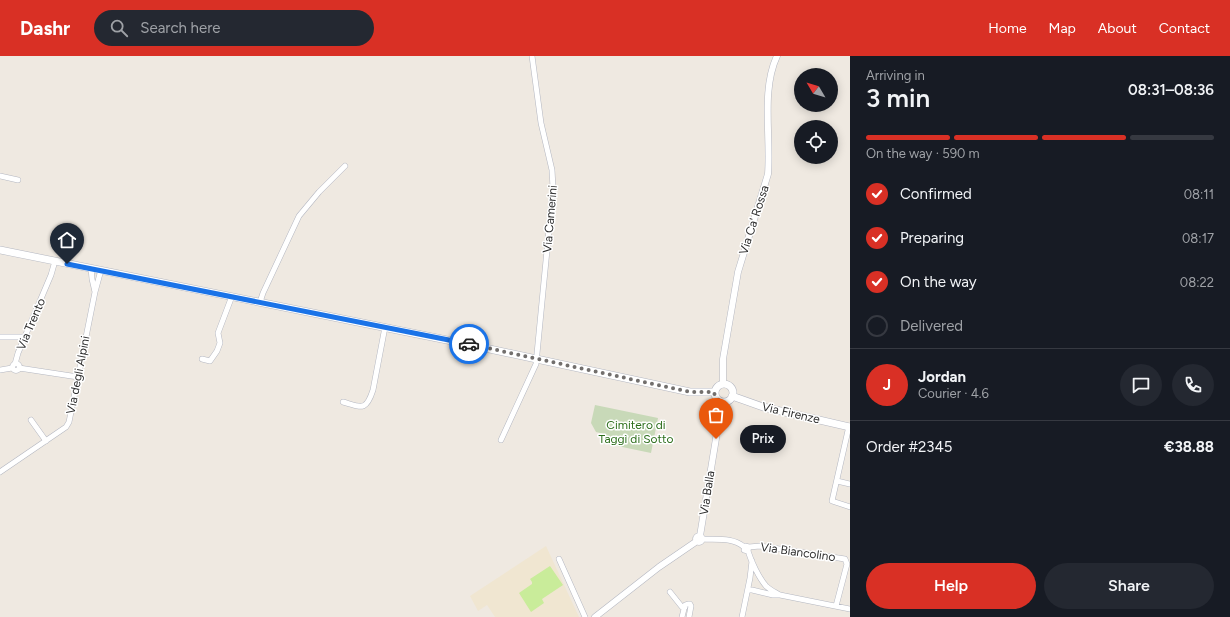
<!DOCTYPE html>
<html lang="en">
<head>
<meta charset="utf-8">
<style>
	:root { --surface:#171b24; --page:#242831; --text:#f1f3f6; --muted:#9ea1a6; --line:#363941; --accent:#d93025 }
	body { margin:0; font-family:Figtree,sans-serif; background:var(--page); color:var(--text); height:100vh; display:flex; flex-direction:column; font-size:15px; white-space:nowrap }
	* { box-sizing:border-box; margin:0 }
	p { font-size:13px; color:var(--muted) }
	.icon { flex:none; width:22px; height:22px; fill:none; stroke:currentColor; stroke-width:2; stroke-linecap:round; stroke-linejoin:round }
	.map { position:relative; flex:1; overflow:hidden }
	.panel { display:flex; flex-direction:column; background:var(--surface); width:380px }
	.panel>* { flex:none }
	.needle { width:26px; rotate:308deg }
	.fabs { position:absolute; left:794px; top:12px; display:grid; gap:8px }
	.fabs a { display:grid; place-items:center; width:44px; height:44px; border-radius:50%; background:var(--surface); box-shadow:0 2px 10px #0003; font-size:20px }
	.pin { position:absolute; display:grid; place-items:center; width:34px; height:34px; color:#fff; margin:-41px -17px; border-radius:50% 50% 50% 0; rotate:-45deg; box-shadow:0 0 4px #0007 }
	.pin .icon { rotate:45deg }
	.courier { position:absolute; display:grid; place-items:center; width:40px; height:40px; margin:-20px; border:3px solid #1a73e8; border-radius:50%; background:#fff; color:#222; box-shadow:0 1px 5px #0007 }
	.bubble { position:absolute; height:28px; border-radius:14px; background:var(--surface); box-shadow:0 2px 10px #0003; font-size:13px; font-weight:600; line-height:28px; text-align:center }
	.head em { font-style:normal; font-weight:600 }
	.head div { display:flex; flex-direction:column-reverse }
	.head { display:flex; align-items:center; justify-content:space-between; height:68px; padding:0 16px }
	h1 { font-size:26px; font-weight:600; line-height:30px }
	.bar { display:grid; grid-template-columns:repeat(4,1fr); gap:6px 4px; align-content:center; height:48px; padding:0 16px }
	.bar i { height:5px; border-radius:3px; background:var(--line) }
	.bar .on { background:var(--accent) }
	.bar p { grid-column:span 4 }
	.line { display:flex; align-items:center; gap:10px; padding:0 16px; border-top:1px solid var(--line) }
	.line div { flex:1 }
	.round { display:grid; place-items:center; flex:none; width:42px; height:42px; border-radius:21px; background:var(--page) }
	ol { padding:0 16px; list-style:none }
	li { display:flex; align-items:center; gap:12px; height:44px }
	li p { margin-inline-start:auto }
	li .icon { padding:4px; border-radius:50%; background:var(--accent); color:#fff; stroke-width:4 }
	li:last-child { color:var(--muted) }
	li i { width:22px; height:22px; border:2px solid var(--line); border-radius:50% }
	.button { display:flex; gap:8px; margin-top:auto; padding:8px 16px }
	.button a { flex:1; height:46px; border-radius:24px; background:var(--accent); color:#fff; font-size:16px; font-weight:600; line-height:46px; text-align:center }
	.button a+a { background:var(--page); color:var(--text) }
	header { display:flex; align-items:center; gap:24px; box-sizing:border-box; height:56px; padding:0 20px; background:var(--accent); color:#fff }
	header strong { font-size:19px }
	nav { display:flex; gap:22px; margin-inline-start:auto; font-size:14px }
	.search { width:280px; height:36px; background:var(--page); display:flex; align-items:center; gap:10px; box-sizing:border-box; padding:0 14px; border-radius:22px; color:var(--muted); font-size:15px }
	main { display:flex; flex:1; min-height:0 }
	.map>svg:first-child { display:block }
	.education { fill:#f0e6d1 }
	.cemetery { fill:#c8d9b8 }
	.pitch { fill:#c9ec9a }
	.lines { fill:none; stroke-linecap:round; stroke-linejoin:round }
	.minor-casing { stroke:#b4b7c1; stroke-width:6 }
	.tertiary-casing { stroke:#b4b7c1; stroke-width:7 }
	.secondary-casing { stroke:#b4b7c1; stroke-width:8 }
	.minor { stroke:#fff; stroke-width:5 }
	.tertiary { stroke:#fff; stroke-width:6 }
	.secondary { stroke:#fff; stroke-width:7 }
	.done { stroke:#726f6d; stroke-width:4; stroke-dasharray:0 7.2 }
	.route { stroke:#1a73e8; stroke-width:5 }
	.labels { text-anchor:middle; stroke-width:3; stroke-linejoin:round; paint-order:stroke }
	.street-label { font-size:12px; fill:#2e2e2e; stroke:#fff }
	.park-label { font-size:12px; fill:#2c6e1b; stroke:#fff }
</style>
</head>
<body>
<header>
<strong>Dashr</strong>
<div class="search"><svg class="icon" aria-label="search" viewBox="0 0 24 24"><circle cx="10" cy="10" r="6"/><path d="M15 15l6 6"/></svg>Search here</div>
<nav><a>Home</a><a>Map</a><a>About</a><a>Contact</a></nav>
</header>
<main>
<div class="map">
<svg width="850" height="561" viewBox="0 0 850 561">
	<rect width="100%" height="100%" fill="#efe9e1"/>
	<!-- education -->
	<path class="education" d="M546,490L579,561H495L487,549L478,555L470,540Z"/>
	<!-- cemetery -->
	<path class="cemetery" d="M595,349L658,362L651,397L603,387L604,378L596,376L591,367Z"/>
	<!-- pitch -->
	<path class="pitch" d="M550,510L563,529L542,543L544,547L531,556L519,537L532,528V526L530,523Z"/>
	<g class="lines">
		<defs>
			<path id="minor" d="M0,120L18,124
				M91,212L92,223L95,236
				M260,246L263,237L299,160L319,136L345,110
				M0,281H25
				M202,303L210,305L217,295L220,287L218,277L232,240
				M12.5 311a3.5 3.5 0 1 1 7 0a3.5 3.5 0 1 1-7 0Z
				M15,308L18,297L51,219L55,205
				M19,312L78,321
				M0,314L12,312
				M343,346C361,351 366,356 373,334L385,271
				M31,364L46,385
				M849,370L832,445L850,451
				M501,384L536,308L553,132L552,114L541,67L532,0
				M0,416L66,371L69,366L95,236L101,214
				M837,425L850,428
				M702,483C716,484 733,481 744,491
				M749,491L748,495L744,494L745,490L749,491L760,490L845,503L847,508L836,550
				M748,495C751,505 759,522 766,530C770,534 775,536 780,539L850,553
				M559,503L585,561
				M748,533L773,539H779
				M670,536L682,551H685
				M682,561L685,549L688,548H690L691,550L689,561
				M742,561L750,522L752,505"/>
			<path id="tertiary" d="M723,328V303L738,216L768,118C771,80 761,34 777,0
				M696 483a3 3 0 1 1 6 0a3 3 0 1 1-6 0Z
				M700,480L722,346
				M595,561L659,511L697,485"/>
			<path id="secondary" d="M0,194L457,286L690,336H715
				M715 337a9 9 0 1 1 18 0a9 9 0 1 1-18 0Z
				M732,340L763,351L850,371"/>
		</defs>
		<!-- minor casing -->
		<use href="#minor" class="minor-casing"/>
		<!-- tertiary casing -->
		<use href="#tertiary" class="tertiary-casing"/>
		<!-- secondary casing -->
		<use href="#secondary" class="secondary-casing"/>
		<!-- minor -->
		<use href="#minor" class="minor"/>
		<!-- tertiary -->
		<use href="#tertiary" class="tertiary"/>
		<!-- secondary -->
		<use href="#secondary" class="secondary"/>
	</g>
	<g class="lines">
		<!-- done -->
		<path class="done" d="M469,288L690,336H714C715,341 717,344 722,346L716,383"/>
		<!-- route -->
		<path class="route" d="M67,208L469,288"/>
	</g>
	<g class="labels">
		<!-- street labels -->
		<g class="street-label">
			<text transform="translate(550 163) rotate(-85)" y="4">Via Camerini</text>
			<text transform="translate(754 164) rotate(-72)" y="4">Via Ca' Rossa</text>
			<text transform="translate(31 268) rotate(-67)" y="4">Via Trento</text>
			<text transform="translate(78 319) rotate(-79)" y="4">Via degli Alpini</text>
			<text transform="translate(791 357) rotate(13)" y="4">Via Firenze</text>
			<text transform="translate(707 437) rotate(-81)" y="4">Via Balla</text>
			<text transform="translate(798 496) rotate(8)" y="4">Via Biancolino</text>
		</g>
		<!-- park labels -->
		<g class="park-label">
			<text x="636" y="373">Cimitero di<tspan x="636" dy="14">Taggì di Sotto</tspan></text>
		</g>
	</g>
</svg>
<div class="fabs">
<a><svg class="needle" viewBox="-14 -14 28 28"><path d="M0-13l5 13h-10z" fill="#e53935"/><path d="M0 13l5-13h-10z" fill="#9ea1a6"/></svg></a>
<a><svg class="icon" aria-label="locate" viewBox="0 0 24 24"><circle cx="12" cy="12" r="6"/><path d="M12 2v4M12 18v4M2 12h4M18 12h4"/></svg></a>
</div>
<div class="pin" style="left:716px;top:383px;background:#ea580c"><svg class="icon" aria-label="bag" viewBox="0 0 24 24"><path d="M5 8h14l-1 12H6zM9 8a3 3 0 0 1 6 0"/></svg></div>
<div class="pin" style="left:67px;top:208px;background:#1f2937"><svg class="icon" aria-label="home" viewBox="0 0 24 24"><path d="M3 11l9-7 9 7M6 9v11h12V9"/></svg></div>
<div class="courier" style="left:469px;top:288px"><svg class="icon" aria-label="car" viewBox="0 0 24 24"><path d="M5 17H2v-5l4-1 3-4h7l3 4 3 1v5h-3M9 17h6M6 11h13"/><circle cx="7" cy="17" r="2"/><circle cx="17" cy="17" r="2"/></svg></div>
<div class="bubble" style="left:740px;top:369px;width:46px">Prix</div>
</div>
<section class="panel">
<div class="head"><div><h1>3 min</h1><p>Arriving in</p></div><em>08:31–08:36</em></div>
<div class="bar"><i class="on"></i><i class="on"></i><i class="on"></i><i></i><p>On the way · 590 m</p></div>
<ol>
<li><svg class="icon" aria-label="check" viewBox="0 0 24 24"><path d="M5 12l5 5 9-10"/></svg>Confirmed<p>08:11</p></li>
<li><svg class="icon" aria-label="check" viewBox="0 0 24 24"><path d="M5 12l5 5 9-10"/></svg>Preparing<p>08:17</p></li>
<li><svg class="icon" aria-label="check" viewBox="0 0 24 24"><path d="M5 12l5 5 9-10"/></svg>On the way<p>08:22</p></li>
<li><i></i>Delivered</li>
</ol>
<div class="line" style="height:72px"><b class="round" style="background:var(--accent);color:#fff">J</b><div><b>Jordan</b><p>Courier · 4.6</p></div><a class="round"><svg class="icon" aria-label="chat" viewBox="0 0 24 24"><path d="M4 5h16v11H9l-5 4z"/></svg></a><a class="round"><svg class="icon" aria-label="phone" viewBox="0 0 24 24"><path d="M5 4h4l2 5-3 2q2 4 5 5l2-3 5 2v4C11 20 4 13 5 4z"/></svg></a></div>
<div class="line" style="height:52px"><div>Order #2345</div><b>€38.88</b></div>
<div class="button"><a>Help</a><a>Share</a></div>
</section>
</main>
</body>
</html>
